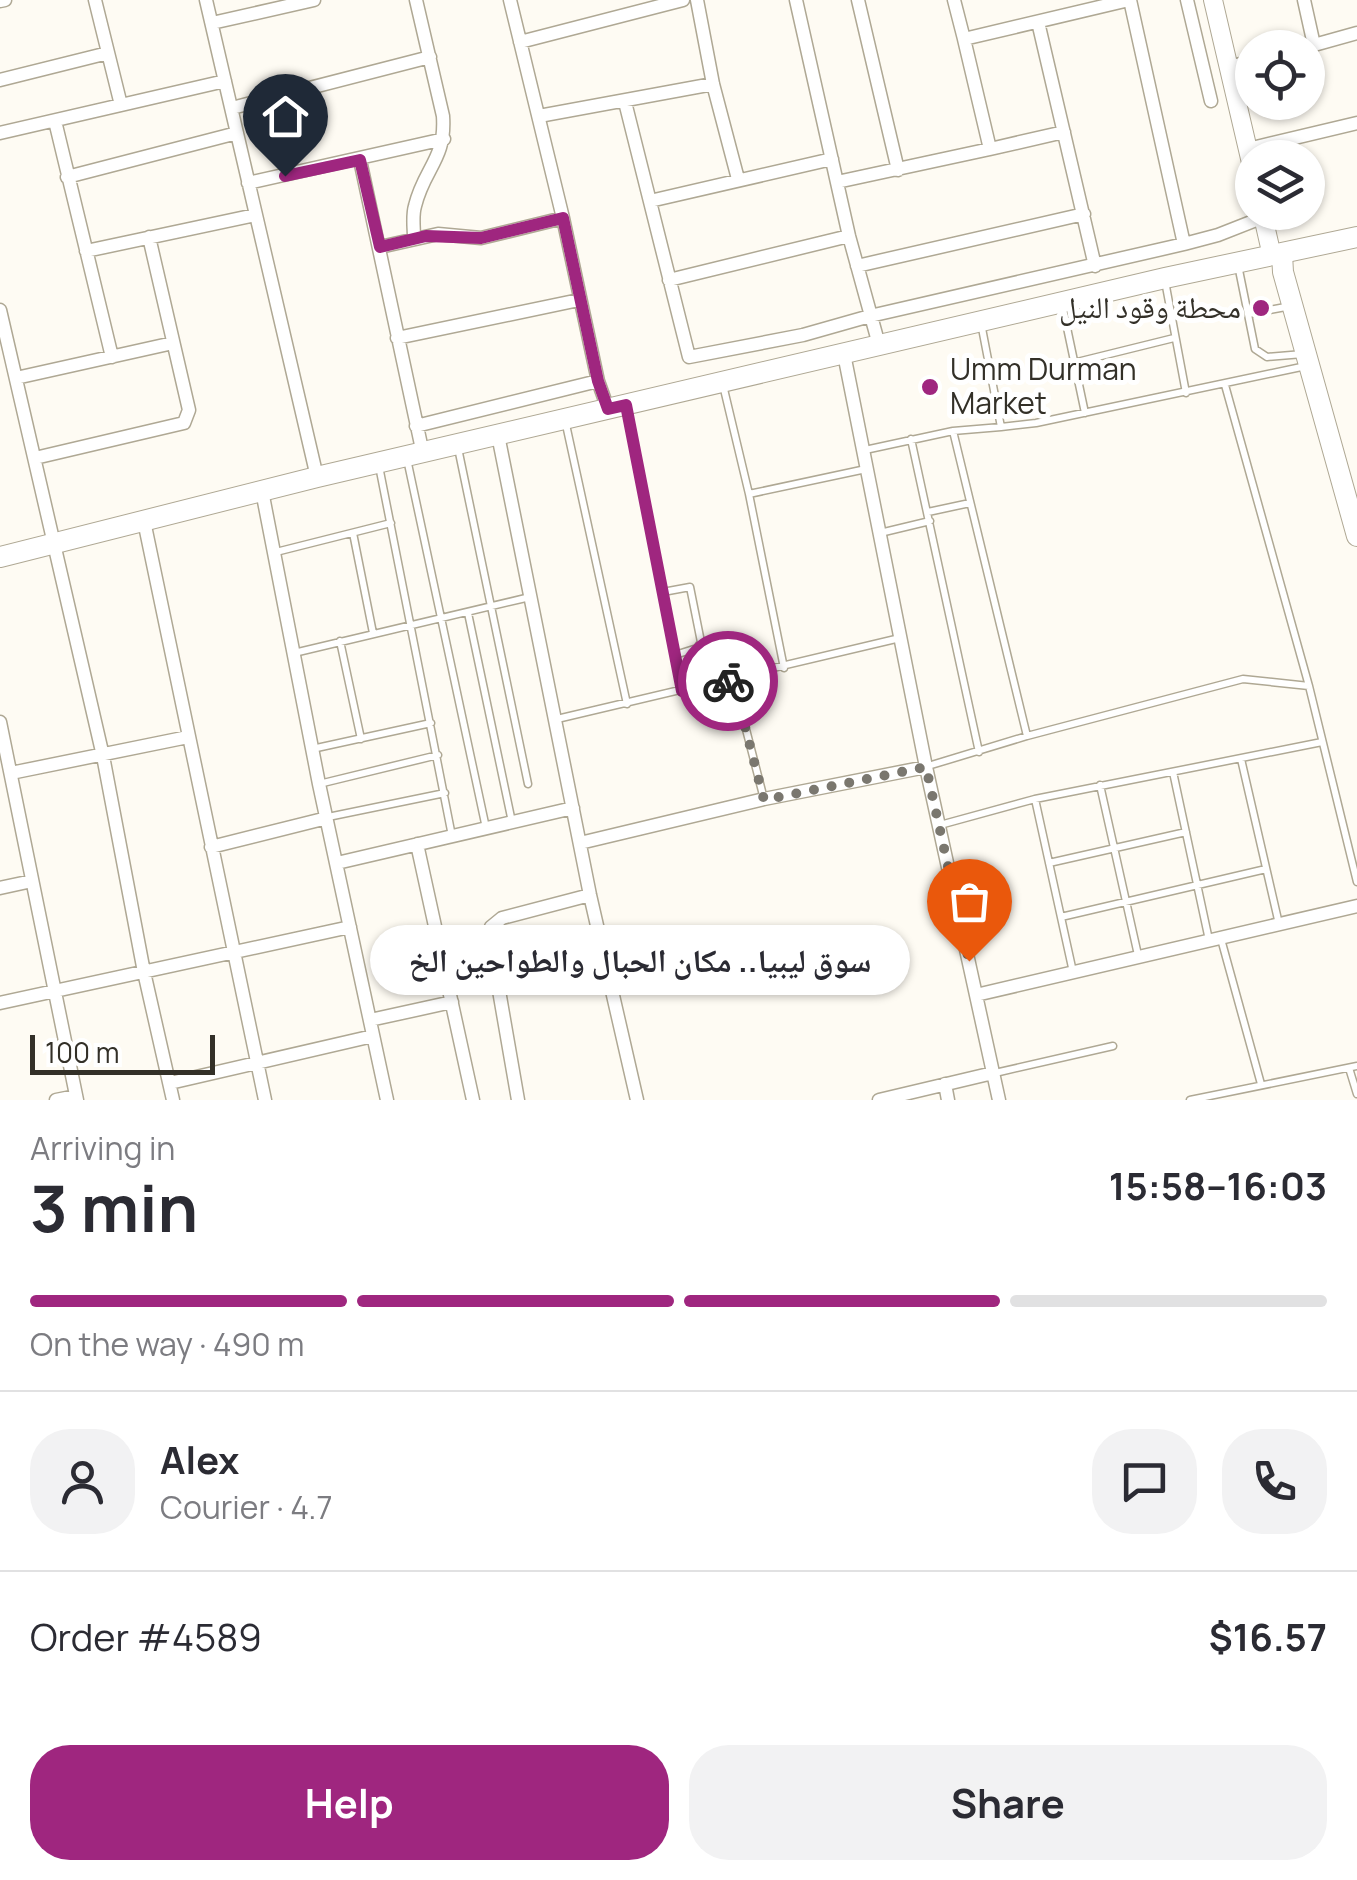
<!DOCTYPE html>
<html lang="en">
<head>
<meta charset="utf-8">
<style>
	:root { --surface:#fff; --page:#f2f2f3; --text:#2b2b33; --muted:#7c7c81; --line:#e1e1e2; --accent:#9f267f }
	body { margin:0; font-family:Manrope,"Noto Naskh Arabic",sans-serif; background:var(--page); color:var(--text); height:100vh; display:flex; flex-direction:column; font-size:38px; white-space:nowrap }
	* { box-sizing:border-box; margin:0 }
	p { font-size:32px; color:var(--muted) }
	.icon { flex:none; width:55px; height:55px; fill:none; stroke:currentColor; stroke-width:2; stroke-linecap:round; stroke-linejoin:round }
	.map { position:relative; height:1100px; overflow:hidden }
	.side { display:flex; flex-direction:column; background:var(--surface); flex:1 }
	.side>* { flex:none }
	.tools { position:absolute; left:1235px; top:30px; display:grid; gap:20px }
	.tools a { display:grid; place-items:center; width:90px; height:90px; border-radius:50%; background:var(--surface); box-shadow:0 2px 8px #0004; font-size:50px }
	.scale { position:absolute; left:30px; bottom:25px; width:185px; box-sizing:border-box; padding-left:10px; border:5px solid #333028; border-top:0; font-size:28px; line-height:35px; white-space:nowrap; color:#333028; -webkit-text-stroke:8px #fff; paint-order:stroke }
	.pin { position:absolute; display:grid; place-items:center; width:85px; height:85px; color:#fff; margin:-102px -42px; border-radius:50% 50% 50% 0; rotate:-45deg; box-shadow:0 0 10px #0007 }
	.pin .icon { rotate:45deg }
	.courier { position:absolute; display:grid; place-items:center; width:100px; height:100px; margin:-50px; border:8px solid #9f267f; border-radius:50%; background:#fff; color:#222; box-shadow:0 2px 12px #0007 }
	.bubble { position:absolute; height:70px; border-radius:35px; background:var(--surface); box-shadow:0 2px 8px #0004; font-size:32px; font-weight:700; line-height:70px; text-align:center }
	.overview em { font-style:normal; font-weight:700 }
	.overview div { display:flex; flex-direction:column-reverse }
	.overview { display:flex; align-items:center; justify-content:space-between; height:170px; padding:0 30px }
	h1 { font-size:65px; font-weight:700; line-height:75px }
	.bar { display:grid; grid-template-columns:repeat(4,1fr); gap:15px 10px; align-content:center; height:120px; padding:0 30px }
	.bar i { height:12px; border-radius:8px; background:var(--line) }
	.bar .active { background:var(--accent) }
	.bar p { grid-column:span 4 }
	.line { display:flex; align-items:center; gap:25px; padding:0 30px; border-top:2px solid var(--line) }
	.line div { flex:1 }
	.round { display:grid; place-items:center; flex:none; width:105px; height:105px; border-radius:40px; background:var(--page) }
	.cta { display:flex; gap:20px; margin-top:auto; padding:20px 30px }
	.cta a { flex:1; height:115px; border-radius:40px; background:var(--accent); color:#fff; font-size:40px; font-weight:700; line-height:115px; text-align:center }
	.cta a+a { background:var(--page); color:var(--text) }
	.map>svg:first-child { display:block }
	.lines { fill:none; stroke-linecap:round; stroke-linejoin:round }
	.service-casing { stroke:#afa894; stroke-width:9 }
	.minor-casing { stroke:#afa894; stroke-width:15 }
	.secondary-casing { stroke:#afa894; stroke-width:20 }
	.primary-casing { stroke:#afa894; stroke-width:22 }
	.trunk-casing { stroke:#afa894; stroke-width:22 }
	.service { stroke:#fff; stroke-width:6 }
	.minor { stroke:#fff; stroke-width:12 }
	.secondary { stroke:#fff; stroke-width:18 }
	.primary { stroke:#fff; stroke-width:20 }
	.trunk { stroke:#fff; stroke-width:20 }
	.done { stroke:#7a776f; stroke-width:10; stroke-dasharray:0 18 }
	.route { stroke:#9f267f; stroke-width:12 }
	.poi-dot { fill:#9f267f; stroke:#fff; stroke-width:4 }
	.labels { text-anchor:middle; stroke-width:10; stroke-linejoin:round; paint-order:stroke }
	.poi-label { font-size:30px; fill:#333028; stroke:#fff; text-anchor:end }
</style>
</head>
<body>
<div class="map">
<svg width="1357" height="1100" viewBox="0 0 1357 1100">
	<rect width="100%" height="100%" fill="#fefbf3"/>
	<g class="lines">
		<defs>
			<path id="service" d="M1238,265L1255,349L1267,357L1303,354
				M1165,281L1186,393
				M1062,304L1085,413
				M1248,314L1291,306
				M981,323L1001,427L1036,423L1306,366
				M1073,363L1174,338
				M723,385L749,494L784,668
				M1225,385L1309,686L1357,882
				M626,406L682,691
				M565,420L627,704
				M953,431L1027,736
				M911,439L979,752
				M458,448L528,784
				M865,450L953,431L1001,427
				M407,459L486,828
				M379,466L452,836
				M749,494L866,469
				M928,512L970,503
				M353,533L373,633
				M880,533L930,521
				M276,552L391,523
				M663,592L690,587L701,642L697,648L675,655
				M468,613L512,822
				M340,641L361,739
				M294,653L530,597
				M733,679L764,799
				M557,719L900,638
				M312,749L431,723
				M1241,759L1279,924
				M928,766L1027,736L1243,679L1309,686
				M1173,772L1209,940
				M319,784L438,755
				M1100,785L1138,955
				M1035,799L1073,972
				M328,817L445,793
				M940,825L1035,799L1322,742
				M1049,863L1186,832
				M1061,917L1266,869
				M1221,939L1261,1084
				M1349,1068L1357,1094
				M995,1073L1113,1046
				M1190,1100L1357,1066"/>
			<path id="minor" d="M95,0L121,105
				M206,0L317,477
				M510,0L563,218L598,381L608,409
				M697,0L713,84L738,179
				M796,0L849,236L879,345
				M858,0L898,170
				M954,0L964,39
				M1130,0L1184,244
				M1187,0L1211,101
				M1304,0L1314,45L1357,33
				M0,1L5,0
				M1038,22L1095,266
				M212,23L314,0
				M520,42L683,0
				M1229,67L1252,61
				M0,80L108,53
				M625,102L689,357L803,335L870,316L1184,244L1218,235L1274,213
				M232,108L430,57
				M539,116L713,84
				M55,121L112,357
				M0,133L225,81
				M990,149L1064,132
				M1248,149L1357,123
				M360,160L423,454
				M67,177L237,133
				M837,182L990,149L964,39L1129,0
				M248,183L444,139
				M650,201L832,159
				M414,238C414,227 412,216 415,206C424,168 446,160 443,116L416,0
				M380,247L438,234L481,238L563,218
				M86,251L255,215
				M857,266L1084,214
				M669,280L849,236
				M0,310L103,756L144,972L173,1100
				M397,338L579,300
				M844,354L926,767L999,1100
				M16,378L173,343
				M416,426L598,381
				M498,435L590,895L637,1100
				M35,458L184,423L189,410L149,237
				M262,491L319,784L387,1100
				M144,521L265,1100
				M0,722L77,1100
				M11,773L188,737
				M580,843L764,799L926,767
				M417,844L473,1100
				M211,847L327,818
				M337,863L573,808
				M0,888L32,881
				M976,995L1357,906
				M0,1003L350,927
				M370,1020L452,1002
				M170,1083L373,1036
				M945,1084L948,1100
				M56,1100L76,1096
				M518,1100L489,933L491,927L502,918L590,895
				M879,1100L993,1073"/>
			<path id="secondary" d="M1213,0L1252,167
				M1262,212L1272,256"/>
			<path id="primary" d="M1282,254L1283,272L1357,536"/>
			<path id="trunk" d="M0,557L317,477L1165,278L1357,237"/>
		</defs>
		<!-- service casing -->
		<use href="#service" class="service-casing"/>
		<!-- minor casing -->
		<use href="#minor" class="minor-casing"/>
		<!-- secondary casing -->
		<use href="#secondary" class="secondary-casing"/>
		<!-- primary casing -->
		<use href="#primary" class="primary-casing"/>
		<!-- trunk casing -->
		<use href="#trunk" class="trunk-casing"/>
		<!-- service -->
		<use href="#service" class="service"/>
		<!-- minor -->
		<use href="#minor" class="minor"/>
		<!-- secondary -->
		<use href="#secondary" class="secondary"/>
		<!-- primary -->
		<use href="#primary" class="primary"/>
		<!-- trunk -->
		<use href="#trunk" class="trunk"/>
	</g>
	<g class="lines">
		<!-- done -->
		<path class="done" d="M728,681L733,680L764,800L926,767L969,961"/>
		<!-- route -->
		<path class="route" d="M285,176L360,160L380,247L426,236L481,238L563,218L598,381L608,409L626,405L682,691L728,681"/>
	</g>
	<!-- markers -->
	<g class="poi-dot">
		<circle cx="1261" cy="308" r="10"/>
		<circle cx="930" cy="387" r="10"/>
	</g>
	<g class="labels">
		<!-- poi labels -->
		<g class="poi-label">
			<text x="1241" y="318">محطة وقود النيل</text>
			<text x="950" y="380" text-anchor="start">Umm Durman<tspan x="950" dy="34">Market</tspan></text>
		</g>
	</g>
</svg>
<div class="tools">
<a><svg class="icon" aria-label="locate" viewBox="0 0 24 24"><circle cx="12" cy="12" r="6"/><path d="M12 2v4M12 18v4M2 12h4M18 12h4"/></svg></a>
<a><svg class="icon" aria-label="layers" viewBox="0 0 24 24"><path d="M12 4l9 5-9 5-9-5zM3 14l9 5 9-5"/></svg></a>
</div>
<div class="scale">100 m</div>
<div class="pin" style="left:969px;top:961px;background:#ea580c"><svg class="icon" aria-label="bag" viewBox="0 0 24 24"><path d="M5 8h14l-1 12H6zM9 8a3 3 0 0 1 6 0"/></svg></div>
<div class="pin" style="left:285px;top:176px;background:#1f2937"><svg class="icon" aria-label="home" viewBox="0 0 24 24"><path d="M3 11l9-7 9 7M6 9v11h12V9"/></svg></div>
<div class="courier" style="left:728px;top:681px"><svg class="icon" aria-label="bike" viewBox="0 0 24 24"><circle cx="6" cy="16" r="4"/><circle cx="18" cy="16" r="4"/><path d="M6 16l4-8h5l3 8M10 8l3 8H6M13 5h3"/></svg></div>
<div class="bubble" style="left:370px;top:925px;width:540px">سوق ليبيا.. مكان الحبال والطواحين الخ</div>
</div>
<section class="side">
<div class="overview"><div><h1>3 min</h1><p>Arriving in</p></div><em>15:58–16:03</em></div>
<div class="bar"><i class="active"></i><i class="active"></i><i class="active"></i><i></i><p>On the way · 490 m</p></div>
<div class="line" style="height:180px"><a class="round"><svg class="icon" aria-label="person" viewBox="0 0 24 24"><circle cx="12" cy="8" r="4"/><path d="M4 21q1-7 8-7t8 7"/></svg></a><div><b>Alex</b><p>Courier · 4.7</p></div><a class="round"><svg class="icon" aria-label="chat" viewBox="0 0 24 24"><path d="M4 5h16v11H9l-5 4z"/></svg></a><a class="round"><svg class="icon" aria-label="phone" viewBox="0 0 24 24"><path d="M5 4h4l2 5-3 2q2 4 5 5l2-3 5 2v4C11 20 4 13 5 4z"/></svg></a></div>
<div class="line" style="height:130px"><div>Order #4589</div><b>$16.57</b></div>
<div class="cta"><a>Help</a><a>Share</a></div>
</section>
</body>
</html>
